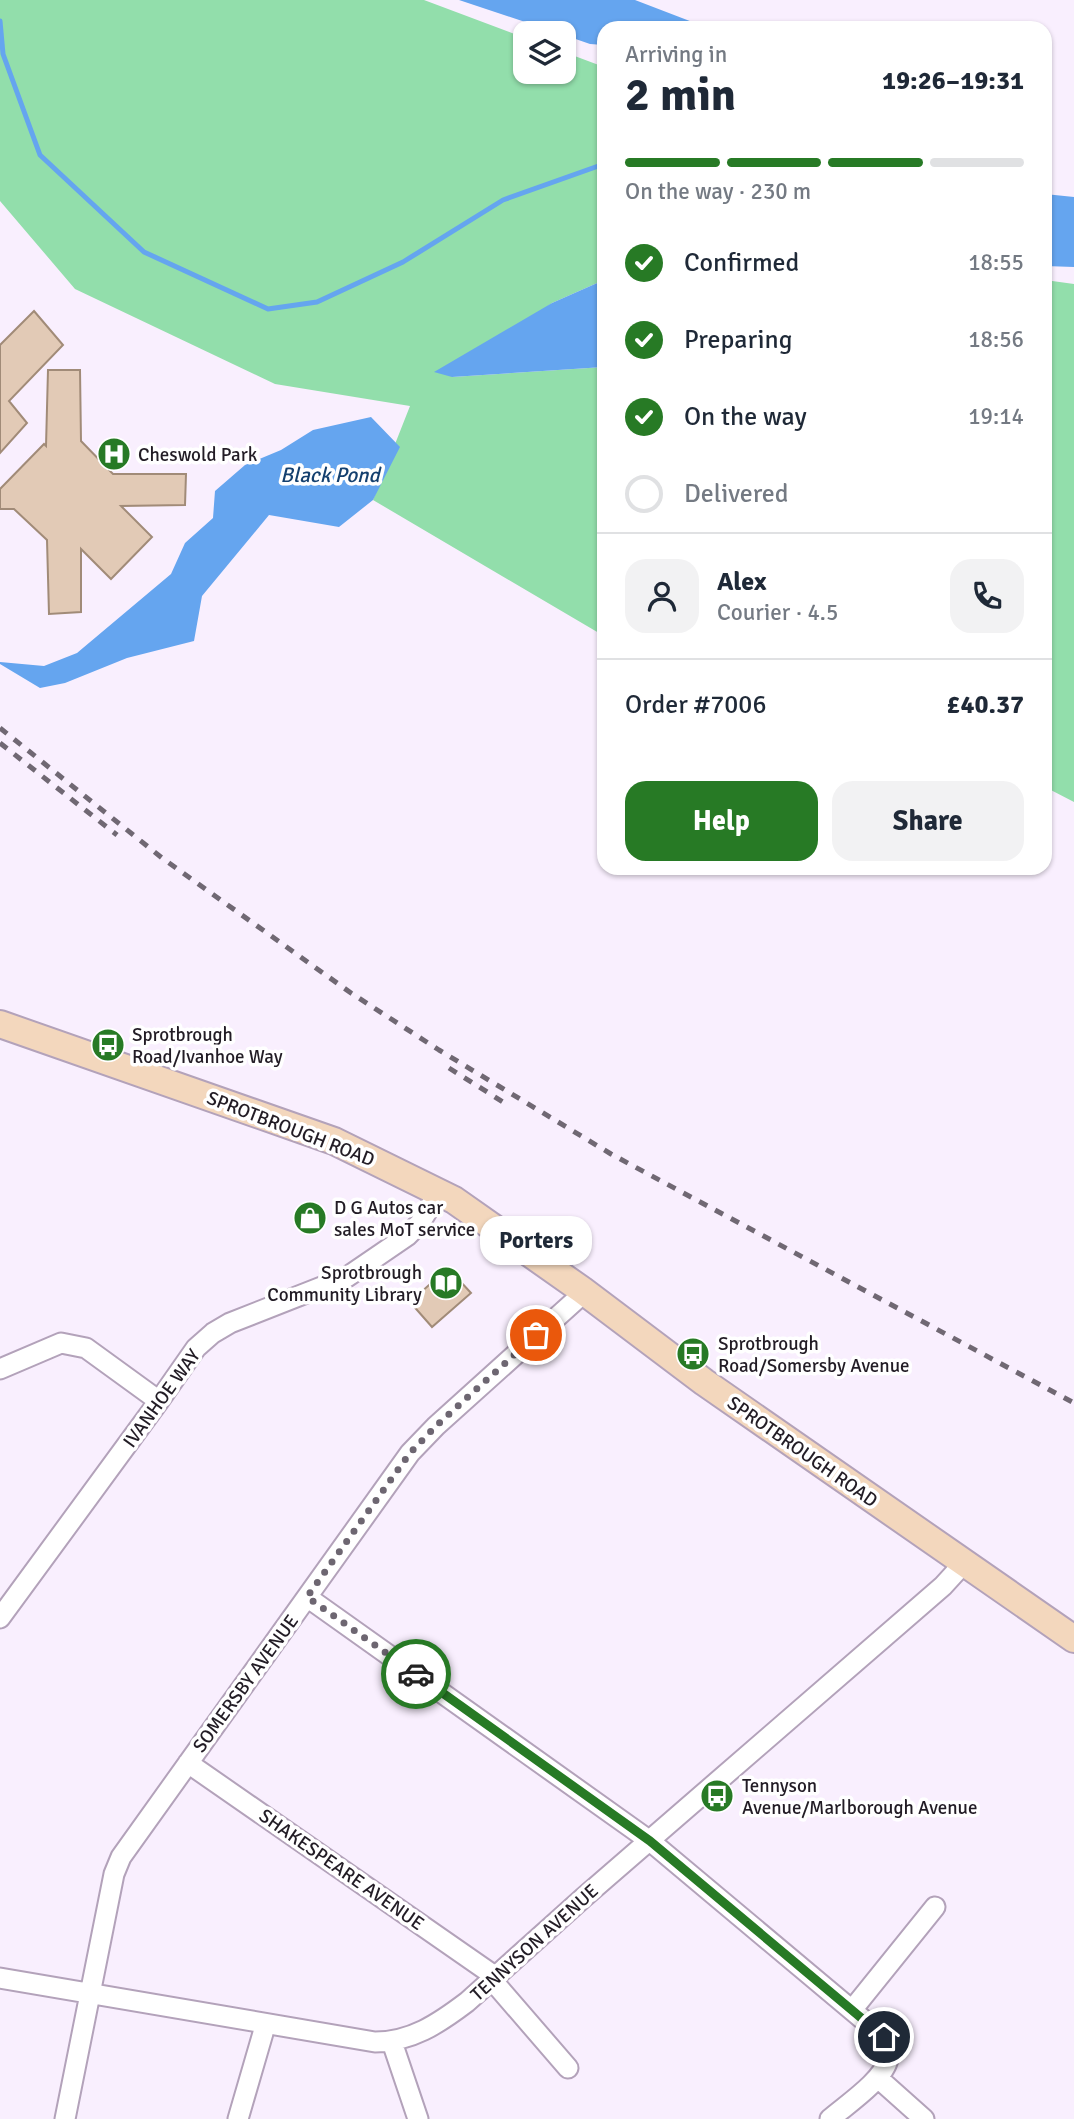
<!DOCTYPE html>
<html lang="en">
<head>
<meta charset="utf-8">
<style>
	:root { --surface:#fff; --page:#f2f2f3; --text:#1f2937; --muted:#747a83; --line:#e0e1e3; --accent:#277a25 }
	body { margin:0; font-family:Signika,sans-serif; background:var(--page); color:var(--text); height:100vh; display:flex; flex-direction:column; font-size:26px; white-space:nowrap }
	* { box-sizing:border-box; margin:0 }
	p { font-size:23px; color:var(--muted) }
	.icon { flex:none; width:38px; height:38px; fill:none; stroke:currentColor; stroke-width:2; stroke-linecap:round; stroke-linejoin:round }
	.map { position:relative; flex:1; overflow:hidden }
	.side { position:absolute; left:597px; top:21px; width:455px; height:854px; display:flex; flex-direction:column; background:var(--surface); border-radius:21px; box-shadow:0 2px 5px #0004 }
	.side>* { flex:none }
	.buttons { position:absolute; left:513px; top:21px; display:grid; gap:14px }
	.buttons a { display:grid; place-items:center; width:63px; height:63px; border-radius:14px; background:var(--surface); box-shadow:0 2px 5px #0004; font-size:35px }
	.pin { position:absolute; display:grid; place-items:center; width:60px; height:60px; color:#fff; margin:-30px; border:4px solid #fff; border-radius:50%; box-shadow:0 2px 7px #0007 }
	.courier { position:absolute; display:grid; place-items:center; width:70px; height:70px; margin:-35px; border:5px solid #277a25; border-radius:50%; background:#fff; color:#222; box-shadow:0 2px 9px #0007 }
	.bubble { position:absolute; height:49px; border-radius:21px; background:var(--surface); box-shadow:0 2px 5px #0004; font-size:23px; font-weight:700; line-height:49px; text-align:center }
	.head em { font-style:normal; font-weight:700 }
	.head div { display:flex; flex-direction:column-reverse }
	.head { display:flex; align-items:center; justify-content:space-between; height:119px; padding:0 28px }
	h1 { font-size:46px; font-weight:700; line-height:52px }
	.bar { display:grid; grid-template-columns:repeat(4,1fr); gap:10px 7px; align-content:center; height:84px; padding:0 28px }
	.bar i { height:9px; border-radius:5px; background:var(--line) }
	.bar .current { background:var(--accent) }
	.bar p { grid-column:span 4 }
	.line { display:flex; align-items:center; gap:18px; padding:0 28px; border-top:2px solid var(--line) }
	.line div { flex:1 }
	.round { display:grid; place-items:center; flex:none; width:74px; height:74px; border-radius:21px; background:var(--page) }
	ol { padding:0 28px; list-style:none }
	li { display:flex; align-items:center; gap:21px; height:77px }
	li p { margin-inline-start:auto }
	li .icon { padding:7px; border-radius:50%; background:var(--accent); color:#fff; stroke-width:4 }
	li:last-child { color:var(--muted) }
	li i { width:38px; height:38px; border:4px solid var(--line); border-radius:50% }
	.cta { display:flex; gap:14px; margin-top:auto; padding:14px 28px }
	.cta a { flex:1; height:80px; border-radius:21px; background:var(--accent); color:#fff; font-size:28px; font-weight:700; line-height:80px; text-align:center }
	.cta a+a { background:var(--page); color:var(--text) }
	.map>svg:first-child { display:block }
	.green { fill:#92deab }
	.water { fill:#65a5ef }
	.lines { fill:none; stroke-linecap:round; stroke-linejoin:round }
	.stream { stroke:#65a5ef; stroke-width:5 }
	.building { fill:#e2cab6; stroke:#a18b78; stroke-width:2 }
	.street-casing { stroke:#b3a2ba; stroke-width:23 }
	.secondary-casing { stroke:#b3a2ba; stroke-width:30 }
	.street { stroke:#fff; stroke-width:19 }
	.secondary { stroke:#f3d7bd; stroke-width:26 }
	.rail { stroke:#706873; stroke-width:5; stroke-dasharray:9 9; stroke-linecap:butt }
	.done { stroke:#6d6671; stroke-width:7; stroke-dasharray:0 12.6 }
	.route { stroke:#277a25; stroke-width:9 }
	.labels { text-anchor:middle; stroke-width:7; stroke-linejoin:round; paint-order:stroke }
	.poi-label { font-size:19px; fill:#221c25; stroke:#fff; text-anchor:start }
	.street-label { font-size:19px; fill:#221c25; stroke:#fff }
	.water-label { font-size:21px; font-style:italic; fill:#14406f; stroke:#fff }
</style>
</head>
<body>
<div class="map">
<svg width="1074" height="2119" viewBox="0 0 1074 2119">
	<rect width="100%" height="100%" fill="#f9effe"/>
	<!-- green -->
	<path class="green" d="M0,0H424L525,38V72H564V52L604,67V280L552,303L452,377L604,367V636L373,500L410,406L275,384L75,289L0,201Z
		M1045,280L1074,284V802L1045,787Z"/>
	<!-- water -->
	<path class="water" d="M459,0H635L708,28H604V45L590,44L564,35V33H558Z
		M1045,194L1074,197V267L1045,266Z
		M604,280V367L452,377L434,372L552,303Z
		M371,417L400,447L373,500L339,527L269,515L202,596L194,641L127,658L65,683L40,688L0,664V662L44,666L77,653L171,574L185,543L213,518L215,491L245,465L281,450L313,430Z"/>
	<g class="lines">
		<!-- stream -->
		<path class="stream" d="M0,21L3,54L40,155L144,252L268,309L317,302L403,262L503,200L604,164"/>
	</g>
	<!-- building -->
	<path class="building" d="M34,311L63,345L9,401L27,423L0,453V345Z
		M48,370H80L81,441L113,474H186L185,505L121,506L152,537L111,579L81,549V612L49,614L47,540L14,509H0V489L44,444L46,446Z
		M448,1268L471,1293L432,1327L410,1302Z"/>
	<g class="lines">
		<defs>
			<path id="street" d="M0,1369L61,1343L86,1348L159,1401
				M307,1597L650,1841L884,2037C887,2045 890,2051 888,2059C884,2080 846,2105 830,2119
				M0,1618L159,1401L196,1348L213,1333L230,1323L347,1277L407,1236L420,1223L439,1192
				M188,1763L496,1977
				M0,1978L375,2042C411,2042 438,2024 467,2002L583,1898L943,1586L964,1563
				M492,1980L568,2068
				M852,2010L935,1907
				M392,2042L418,2119
				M878,2078L924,2119
				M65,2119L114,1874L121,1857L410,1453L436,1426L577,1299L582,1290
				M238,2119L263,2033V2023"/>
			<path id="secondary" d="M0,1024L334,1141L454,1200L582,1290L704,1382L1074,1639"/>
		</defs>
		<!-- street casing -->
		<use href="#street" class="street-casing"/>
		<!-- secondary casing -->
		<use href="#secondary" class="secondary-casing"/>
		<!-- street -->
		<use href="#street" class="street"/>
		<!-- secondary -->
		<use href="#secondary" class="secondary"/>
		<!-- rail -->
		<path class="rail" d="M0,728L162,858L351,993L439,1050L611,1154L1074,1403
			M0,743L117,835
			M449,1068L503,1102"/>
	</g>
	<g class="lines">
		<!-- done -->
		<path class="done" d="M416,1674L307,1597L410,1453L436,1426L536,1335"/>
		<!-- route -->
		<path class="route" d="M416,1674L650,1841L884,2037"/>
	</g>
	<!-- icons -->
	<defs>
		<symbol id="hospital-disc" viewBox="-11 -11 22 22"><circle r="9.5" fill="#277a25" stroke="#fff"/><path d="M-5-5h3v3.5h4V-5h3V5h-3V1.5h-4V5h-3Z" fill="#fff"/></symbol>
		<symbol id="bus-disc" viewBox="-11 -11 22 22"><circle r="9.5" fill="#277a25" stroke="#fff"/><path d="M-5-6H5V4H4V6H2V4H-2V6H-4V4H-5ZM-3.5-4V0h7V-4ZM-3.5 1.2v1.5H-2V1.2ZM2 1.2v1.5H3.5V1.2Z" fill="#fff"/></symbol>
		<symbol id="shop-disc" viewBox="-11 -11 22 22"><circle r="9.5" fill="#277a25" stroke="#fff"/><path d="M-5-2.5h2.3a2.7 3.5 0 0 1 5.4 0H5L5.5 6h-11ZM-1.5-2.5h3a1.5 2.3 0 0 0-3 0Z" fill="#fff"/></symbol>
		<symbol id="library-disc" viewBox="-11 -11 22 22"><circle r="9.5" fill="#277a25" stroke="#fff"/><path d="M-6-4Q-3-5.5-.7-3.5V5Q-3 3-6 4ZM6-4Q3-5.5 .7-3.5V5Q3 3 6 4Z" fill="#fff"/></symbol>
	</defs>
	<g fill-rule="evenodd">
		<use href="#hospital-disc" x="95" y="435" width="38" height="38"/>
		<use href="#bus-disc" x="89" y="1026" width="38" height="38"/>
		<use href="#shop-disc" x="291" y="1199" width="38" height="38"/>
		<use href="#library-disc" x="427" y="1264" width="38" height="38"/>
		<use href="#bus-disc" x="674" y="1335" width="38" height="38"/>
		<use href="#bus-disc" x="698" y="1777" width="38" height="38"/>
	</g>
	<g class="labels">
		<!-- poi labels -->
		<g class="poi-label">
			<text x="138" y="461">Cheswold Park</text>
			<text x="132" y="1041">Sprotbrough<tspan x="132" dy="22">Road/Ivanhoe Way</tspan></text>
			<text x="334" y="1214">D G Autos car<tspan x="334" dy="22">sales MoT service</tspan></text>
			<text x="422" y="1279" text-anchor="end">Sprotbrough<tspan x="422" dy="22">Community Library</tspan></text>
			<text x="718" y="1350">Sprotbrough<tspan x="718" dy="22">Road/Somersby Avenue</tspan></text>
			<text x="742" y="1792">Tennyson<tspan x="742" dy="22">Avenue/Marlborough Avenue</tspan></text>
		</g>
		<!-- street labels -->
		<g class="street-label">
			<text transform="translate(291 1128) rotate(21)" y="7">SPROTBROUGH ROAD</text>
			<text transform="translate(161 1398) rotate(-54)" y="7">IVANHOE WAY</text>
			<text transform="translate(803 1451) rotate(35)" y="7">SPROTBROUGH ROAD</text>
			<text transform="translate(245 1683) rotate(-54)" y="7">SOMERSBY AVENUE</text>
			<text transform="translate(342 1869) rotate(35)" y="7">SHAKESPEARE AVENUE</text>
			<text transform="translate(534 1942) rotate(-42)" y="7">TENNYSON AVENUE</text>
		</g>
		<!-- water labels -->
		<g class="water-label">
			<text x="330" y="482">Black Pond</text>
		</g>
	</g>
</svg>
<div class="buttons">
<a><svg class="icon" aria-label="layers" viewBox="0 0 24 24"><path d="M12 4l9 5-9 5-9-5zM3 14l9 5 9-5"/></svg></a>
</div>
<div class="pin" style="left:536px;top:1335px;background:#ea580c"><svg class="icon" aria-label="bag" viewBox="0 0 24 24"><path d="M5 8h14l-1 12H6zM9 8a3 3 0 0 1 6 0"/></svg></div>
<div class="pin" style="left:884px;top:2037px;background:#1f2937"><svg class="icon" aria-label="home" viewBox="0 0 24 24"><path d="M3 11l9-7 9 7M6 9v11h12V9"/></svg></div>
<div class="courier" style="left:416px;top:1674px"><svg class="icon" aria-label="car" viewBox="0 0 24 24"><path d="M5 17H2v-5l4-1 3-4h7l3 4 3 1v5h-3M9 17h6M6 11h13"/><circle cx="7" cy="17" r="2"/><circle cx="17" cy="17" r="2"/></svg></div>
<div class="bubble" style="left:480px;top:1216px;width:112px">Porters</div>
<section class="side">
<div class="head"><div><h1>2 min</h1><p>Arriving in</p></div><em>19:26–19:31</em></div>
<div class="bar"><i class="current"></i><i class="current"></i><i class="current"></i><i></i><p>On the way · 230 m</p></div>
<ol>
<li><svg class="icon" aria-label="check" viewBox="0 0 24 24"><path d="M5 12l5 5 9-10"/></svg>Confirmed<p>18:55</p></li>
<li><svg class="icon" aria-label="check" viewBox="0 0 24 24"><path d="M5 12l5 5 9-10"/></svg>Preparing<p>18:56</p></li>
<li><svg class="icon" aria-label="check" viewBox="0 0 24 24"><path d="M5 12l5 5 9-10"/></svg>On the way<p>19:14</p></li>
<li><i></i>Delivered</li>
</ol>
<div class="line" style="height:126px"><a class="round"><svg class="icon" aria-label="person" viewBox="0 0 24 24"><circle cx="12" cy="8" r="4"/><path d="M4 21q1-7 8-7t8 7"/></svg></a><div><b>Alex</b><p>Courier · 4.5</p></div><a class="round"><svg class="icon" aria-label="phone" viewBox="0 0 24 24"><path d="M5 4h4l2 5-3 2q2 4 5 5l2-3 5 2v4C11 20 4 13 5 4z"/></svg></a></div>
<div class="line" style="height:91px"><div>Order #7006</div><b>£40.37</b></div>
<div class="cta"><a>Help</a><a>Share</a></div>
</section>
</div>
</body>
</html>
